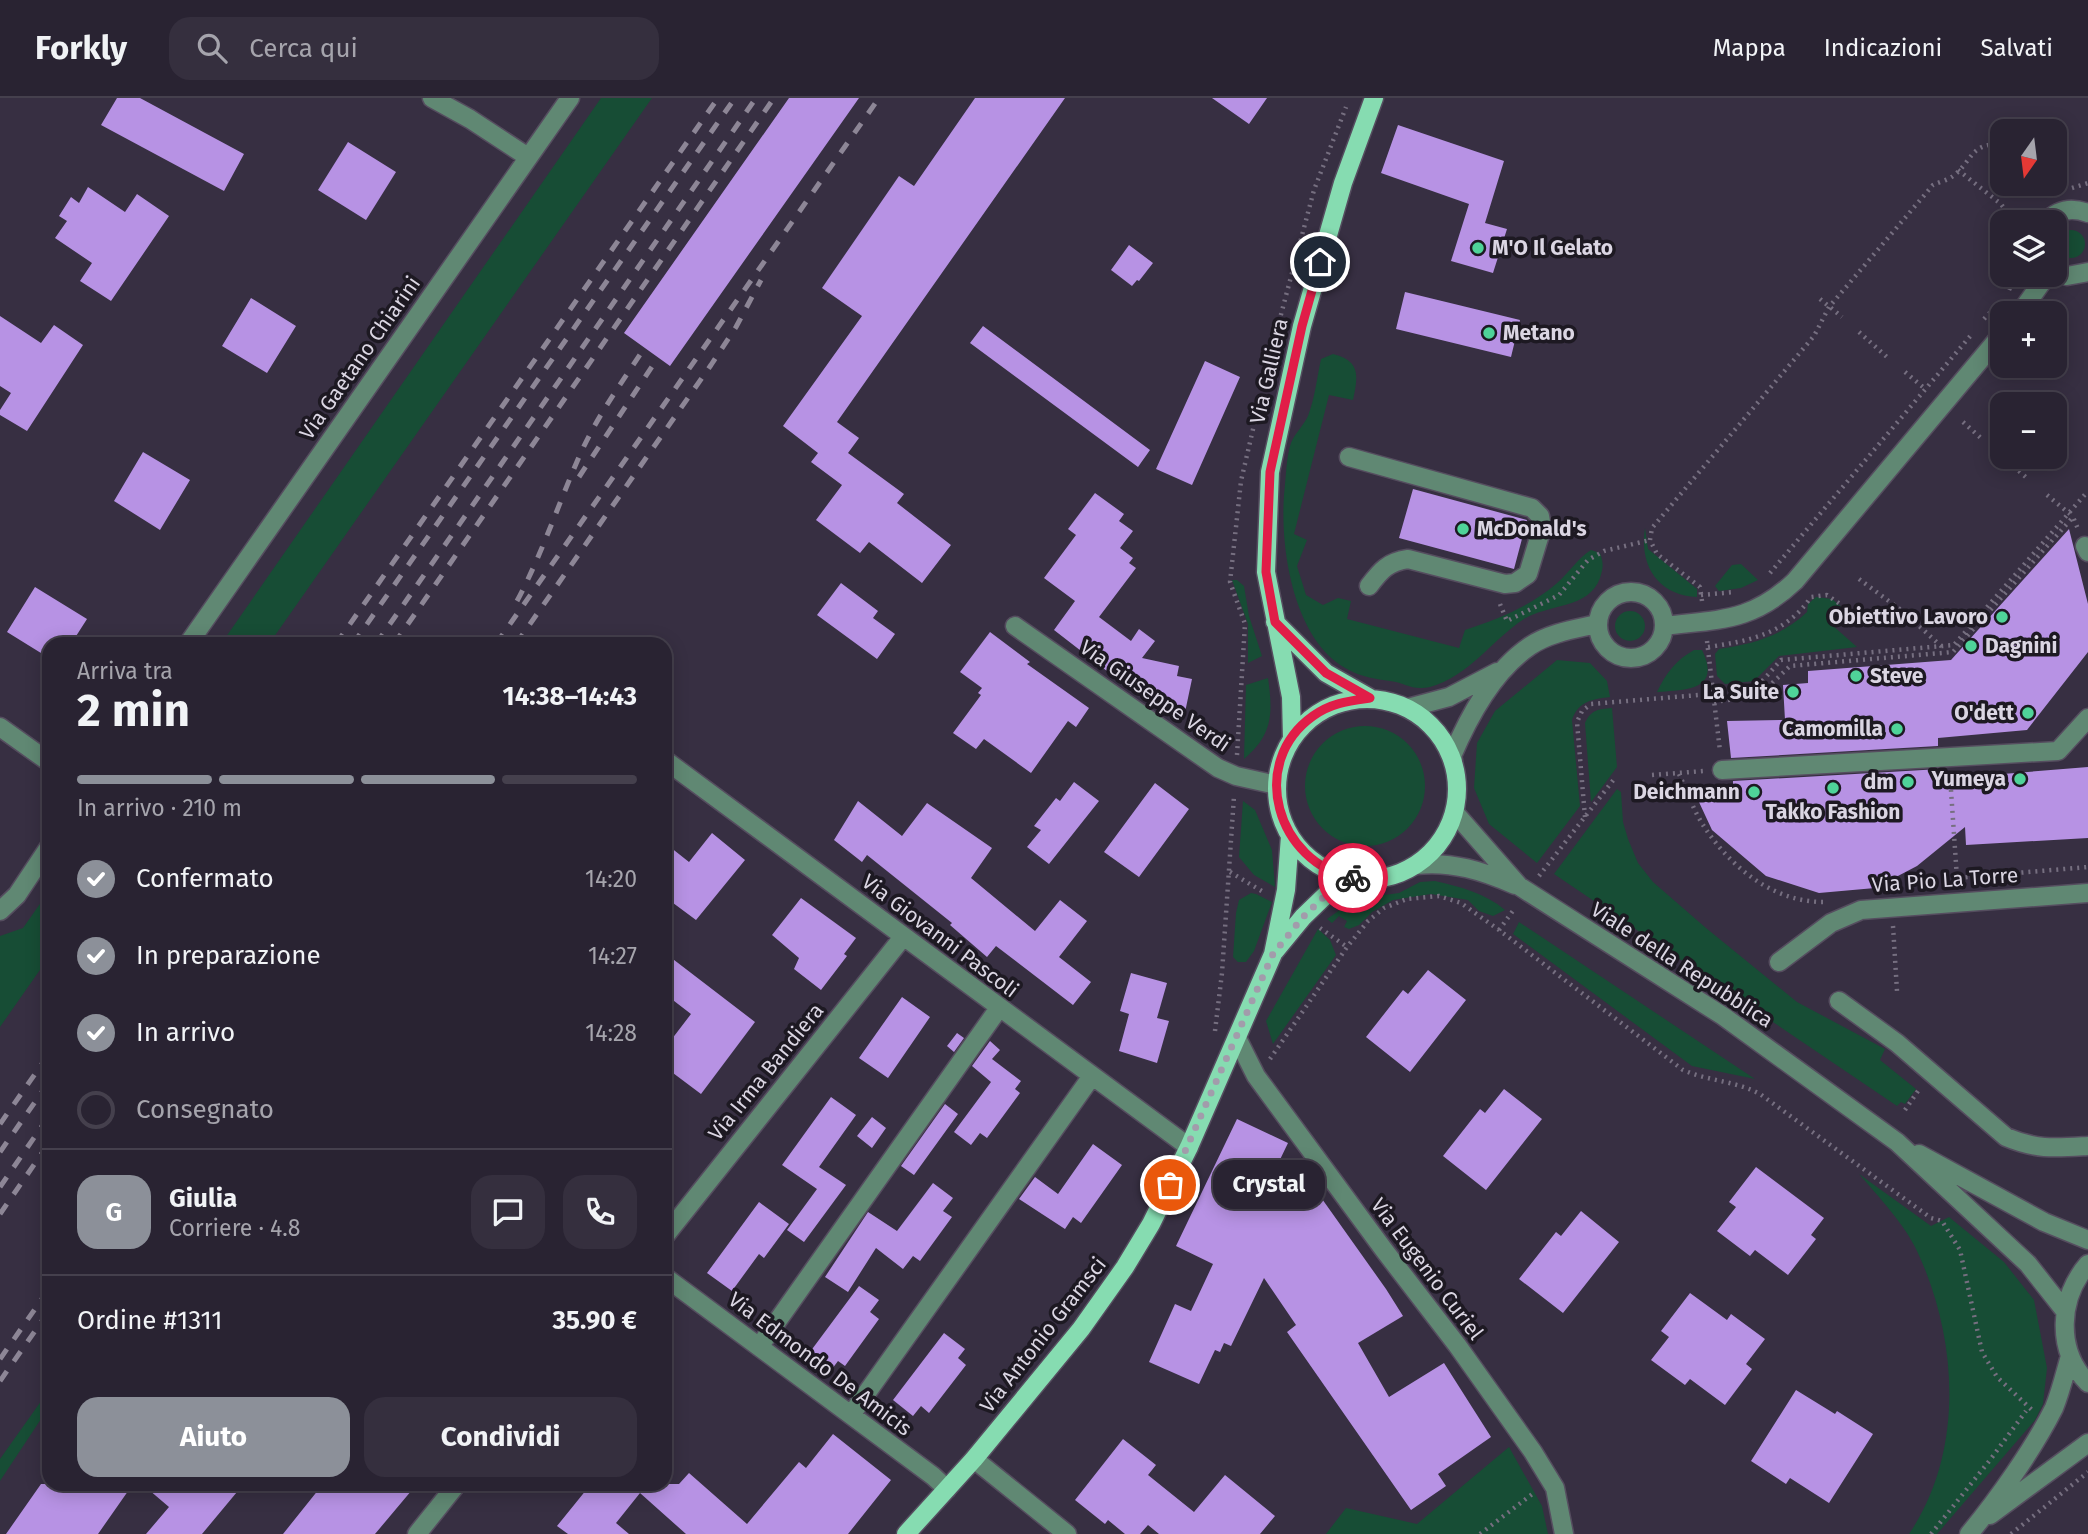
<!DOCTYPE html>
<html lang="it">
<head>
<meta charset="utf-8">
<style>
	:root { --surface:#292332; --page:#352f3e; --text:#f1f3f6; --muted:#a5a4ac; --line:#45404d; --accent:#8c9099 }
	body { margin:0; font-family:"Fira Sans",sans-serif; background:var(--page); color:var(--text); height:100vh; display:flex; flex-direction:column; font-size:26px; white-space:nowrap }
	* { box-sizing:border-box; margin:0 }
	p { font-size:23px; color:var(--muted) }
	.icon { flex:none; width:38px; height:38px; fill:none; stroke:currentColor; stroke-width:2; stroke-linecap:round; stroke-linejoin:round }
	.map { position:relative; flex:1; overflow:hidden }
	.drawer { position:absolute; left:42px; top:539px; width:630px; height:854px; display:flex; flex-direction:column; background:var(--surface); border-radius:21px; box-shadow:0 4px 18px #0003,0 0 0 2px var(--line) }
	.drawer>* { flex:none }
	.needle { width:46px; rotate:194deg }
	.controls { position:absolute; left:1990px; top:21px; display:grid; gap:14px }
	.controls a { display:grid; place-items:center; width:77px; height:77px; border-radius:14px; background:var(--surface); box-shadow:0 4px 18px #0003,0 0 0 2px var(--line); font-size:35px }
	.pin { position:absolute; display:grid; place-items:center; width:60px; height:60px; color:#fff; margin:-30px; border:4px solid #fff; border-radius:50%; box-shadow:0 2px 7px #0007 }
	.courier { position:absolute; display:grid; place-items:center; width:70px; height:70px; margin:-35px; border:5px solid #e11d48; border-radius:50%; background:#fff; color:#222; box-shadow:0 2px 9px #0007 }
	.bubble { position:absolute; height:49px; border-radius:21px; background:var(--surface); box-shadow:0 4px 18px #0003,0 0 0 2px var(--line); font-size:23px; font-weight:700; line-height:49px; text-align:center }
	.head em { font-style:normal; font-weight:700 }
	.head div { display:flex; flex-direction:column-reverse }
	.head { display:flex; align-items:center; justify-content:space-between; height:119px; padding:0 35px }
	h1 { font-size:46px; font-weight:700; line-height:52px }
	.bar { display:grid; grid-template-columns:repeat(4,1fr); gap:10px 7px; align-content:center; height:84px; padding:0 35px }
	.bar i { height:9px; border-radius:5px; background:var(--line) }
	.bar .on { background:var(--accent) }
	.bar p { grid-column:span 4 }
	.line { display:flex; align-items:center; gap:18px; padding:0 35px; border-top:2px solid var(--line) }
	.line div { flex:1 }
	.round { display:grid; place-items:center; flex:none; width:74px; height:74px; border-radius:21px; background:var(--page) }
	ol { padding:0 35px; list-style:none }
	li { display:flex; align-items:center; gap:21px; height:77px }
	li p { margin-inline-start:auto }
	li .icon { padding:7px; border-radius:50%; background:var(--accent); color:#fff; stroke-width:4 }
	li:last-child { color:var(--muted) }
	li i { width:38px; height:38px; border:4px solid var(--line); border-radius:50% }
	.cta { display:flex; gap:14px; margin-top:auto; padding:14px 35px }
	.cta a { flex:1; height:80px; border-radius:21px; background:var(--accent); color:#fff; font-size:28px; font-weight:700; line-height:80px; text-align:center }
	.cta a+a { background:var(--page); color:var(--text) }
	header { display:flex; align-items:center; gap:42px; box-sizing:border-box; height:98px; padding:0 35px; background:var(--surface); border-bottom:2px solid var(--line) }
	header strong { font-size:33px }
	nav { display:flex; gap:38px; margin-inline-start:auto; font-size:24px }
	.search { width:490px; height:63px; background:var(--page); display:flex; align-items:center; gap:18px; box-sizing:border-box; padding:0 24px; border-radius:21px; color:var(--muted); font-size:26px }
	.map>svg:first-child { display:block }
	.green { fill:#174d35 }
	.building { fill:#b792e4 }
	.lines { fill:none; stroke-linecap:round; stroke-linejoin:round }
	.minor-casing { stroke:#554d5f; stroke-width:21 }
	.major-casing { stroke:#554d5f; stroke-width:21 }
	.path { stroke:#766f80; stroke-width:4.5; stroke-dasharray:2 5; stroke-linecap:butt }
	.minor { stroke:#608873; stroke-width:18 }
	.major { stroke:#86dcb1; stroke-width:18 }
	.rail { stroke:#8d8696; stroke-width:5; stroke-dasharray:12 12; stroke-linecap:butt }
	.done { stroke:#a29cab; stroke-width:7; stroke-dasharray:0 12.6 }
	.route { stroke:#e11d48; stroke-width:9 }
	.poi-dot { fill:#4fd399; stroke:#1d1922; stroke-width:2.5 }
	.labels { text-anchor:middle; stroke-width:7; stroke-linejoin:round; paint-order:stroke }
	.poi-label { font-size:21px; font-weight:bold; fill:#dbd6e3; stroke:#1d1922; text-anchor:end }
	.street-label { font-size:21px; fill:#dbd6e3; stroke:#1d1922 }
</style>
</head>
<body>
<header>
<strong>Forkly</strong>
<div class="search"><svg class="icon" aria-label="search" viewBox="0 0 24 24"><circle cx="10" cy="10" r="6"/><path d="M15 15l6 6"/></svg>Cerca qui</div>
<nav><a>Mappa</a><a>Indicazioni</a><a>Salvati</a></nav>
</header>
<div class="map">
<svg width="2088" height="1436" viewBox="0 0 2088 1436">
	<rect width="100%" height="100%" fill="#372f42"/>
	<!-- green -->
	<path class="green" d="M601,0H652L269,546H221Z
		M2057 146a14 14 0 1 1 28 0a14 14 0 1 1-28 0Z
		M1333,256C1361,263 1358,278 1353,302L1329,297L1294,436L1307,442L1297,468L1306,497L1323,507L1338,500L1351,503L1347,521L1459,550L1465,532C1498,521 1529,509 1556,486C1569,475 1577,461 1591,452L1600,455C1604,466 1603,470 1600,480C1589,511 1548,506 1524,521C1492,542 1468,579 1430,589C1411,593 1407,585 1390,583C1376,581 1362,579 1349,572C1294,545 1280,452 1284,397C1286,381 1286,359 1291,345C1295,335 1304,327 1308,318C1315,300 1317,279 1321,261Z
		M1645,430L1648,451L1697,491V499C1658,497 1639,468 1645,430Z
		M1741,466L1758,482L1741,490L1719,493L1715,488L1732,467Z
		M1232,482H1237L1244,488L1249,518L1262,558L1248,565V526Z
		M1816,499L1832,501L1844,511L1832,527L1857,549L1779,558L1754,583L1725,586L1717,578L1715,556L1719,551C1753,546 1782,538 1807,514L1808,506Z
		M1615 528a15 15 0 1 1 30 0a15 15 0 1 1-30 0Z
		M1694,552H1702C1722,593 1685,592 1657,594C1666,575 1676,562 1694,552Z
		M1557,562L1590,565L1607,583L1610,599C1593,601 1578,603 1572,622L1580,708L1537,765L1489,726L1474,690L1477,645L1495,613Z
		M1268,580C1273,615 1273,637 1244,661L1246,587Z
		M1612,610L1617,669L1591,704L1585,625C1591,612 1598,611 1612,610Z
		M1305 688a60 60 0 1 1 120 0a60 60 0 1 1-120 0Z
		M1617,691L1621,694L1623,724L1628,741L1638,765L1653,784L1706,830L1797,904L1885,951L1880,962L1916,991L1905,1006L1901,1004L1897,1008L1554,776Z
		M1243,703L1255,712L1272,752L1275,789L1254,777L1239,759Z
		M1435,783C1461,789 1485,795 1505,812L1493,818L1479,813L1468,802L1431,796L1393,802L1372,814L1359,827L1349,831L1344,829L1347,823L1339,818L1332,825L1327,821L1344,809L1362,800L1399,795L1420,784Z
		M49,793V859L0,929V838L23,830Z
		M1251,795L1256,796L1272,804L1254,853L1246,864H1238L1233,859L1236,815L1239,802Z
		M1519,824L1755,981L1692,968L1513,836Z
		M1318,831L1330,842L1336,857L1273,946L1266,923Z
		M1859,1076L1931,1128L1949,1119L2004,1164L2034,1202L2047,1270L2043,1306L2035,1322L1937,1436H1909C1965,1354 1958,1240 1917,1153C1905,1127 1878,1098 1859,1076Z
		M49,1292V1309L0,1383V1361Z
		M1509,1349L1542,1408L1548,1436H1326L1346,1410L1417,1426Z"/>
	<!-- building -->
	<path class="building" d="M117,0H140L244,56L224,93L101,27Z
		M789,0H859L670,268L624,235Z
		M975,0H1065L837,324L859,340L848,355L904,396L897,405L951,447L922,485L869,444L860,455L816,422L842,387L811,364L818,355L783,328L862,218L822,190L899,78L914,88Z
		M1212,0H1267L1249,26Z
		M1398,27L1504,63L1485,125L1507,131L1493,175L1451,163L1469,106L1381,75Z
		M348,44L396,74L366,122L318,92Z
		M88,89L125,114L137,96L169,118L111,203L80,183L92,165L55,140L67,123L59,118L71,99L79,105Z
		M1129,147L1153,165L1139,183L1137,182L1132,188L1111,172Z
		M1405,194L1520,222L1511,259L1396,231Z
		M251,200L296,228L267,275L222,248Z
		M0,218L41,245L54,227L83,247L27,333L0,317V312L11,295L0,288Z
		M983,228L1150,352L1138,369L970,245Z
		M1205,263L1240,279L1192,387L1156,371Z
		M143,354L190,382L160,432L114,403Z
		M1413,391L1527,422L1514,471L1399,440Z
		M1095,395L1124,416L1119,423L1133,433L1120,450L1133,460L1129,465L1136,470L1099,519L1131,543L1139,531L1155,543L1142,560L1179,568L1177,578L1192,581L1184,619L1159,614L1163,595L1125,587L1054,532L1075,503L1044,480L1076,437L1068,431Z
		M2069,431L2088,506V554L2027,632L1938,640V648L1731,660L1727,623L1785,622L1783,587L1808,585V573L1951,562Z
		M841,485L878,513L873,520L895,536L877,561L817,517Z
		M35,489L87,521L71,546H49V560L7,534Z
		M990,534L1030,564L1027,566L1089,610L1076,629L1068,623L1031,675L984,641L976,651L953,635L981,597L978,595L982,590L960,574Z
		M2088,669V740L1966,747L1965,729L1917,768L1875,790L1819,795L1766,778L1712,732L1692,689L1733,687V683L1940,671V681Z
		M1074,684L1099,703L1049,766L1027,749L1041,732L1034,728L1056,700L1060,703Z
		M1155,685L1189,711L1139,779L1104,754Z
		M858,703L902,738L927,705L992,750L971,780L1035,833L1060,802L1087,823L1059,859L1091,884L1073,907L996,848L987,859L950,827L952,825L867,757L862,764L834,742Z
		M712,735L745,762L696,822L665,799V745L689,764Z
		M801,800L856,840L844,856L847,858L821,892L794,871L799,860L772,837Z
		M665,855L755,924L701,996L665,969V950L691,916L665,896Z
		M1428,872L1466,902L1410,974L1366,939L1403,892L1408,896Z
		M1131,875L1167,885L1157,920L1169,923L1157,965L1119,953L1129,916L1120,913Z
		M902,899L930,919L888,980L859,960Z
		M957,935L964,940L954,954L947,948Z
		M990,943L1000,952L992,961L1021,983L1015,991L1020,995L987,1040L980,1035L971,1047L954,1034L991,984L972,968Z
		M1504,991L1542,1021L1486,1092L1443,1058L1480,1011L1485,1015Z
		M831,999L856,1017L819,1069L846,1087L804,1144L787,1132L817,1091L782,1067Z
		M945,1006L958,1016L914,1077L901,1068Z
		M872,1019L886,1030L872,1050L857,1038Z
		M1237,1021L1288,1045L1275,1072L1315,1091L1386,1191L1403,1218L1358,1245L1389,1299L1444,1265L1491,1339L1438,1376L1446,1388L1411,1412L1287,1234L1296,1227L1264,1180L1231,1248L1224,1245L1220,1254L1215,1252L1199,1286L1149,1264L1175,1206L1191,1213L1213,1166L1176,1148Z
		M1093,1046L1122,1067L1081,1125L1073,1119L1065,1131L1019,1101L1035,1079L1058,1096Z
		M1756,1069L1824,1120L1811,1137L1816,1141L1788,1177L1755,1152L1750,1158L1717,1133L1736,1109L1729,1104Z
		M933,1085L953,1100L943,1113L952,1119L920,1163L913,1158L903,1171L876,1150L848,1194L825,1179L868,1114L897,1133Z
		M759,1104L789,1126L764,1160L759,1156L732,1193L707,1175Z
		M1581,1113L1619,1144L1563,1215L1519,1181L1556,1134L1561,1138Z
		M859,1188L879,1202L870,1214L879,1221L845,1268L838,1263L829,1275L807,1258Z
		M1690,1195L1727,1222L1731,1216L1765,1241L1746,1266L1752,1271L1725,1307L1690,1281L1685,1287L1651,1262L1669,1239L1661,1233Z
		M944,1235L965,1251L958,1260L966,1267L929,1315L921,1308L913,1318L893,1302Z
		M1796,1292L1835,1316L1837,1313L1873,1336L1829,1405L1790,1380L1786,1386L1751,1363Z
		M833,1336L891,1382L848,1436H686L640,1395L616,1425L629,1436H568L557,1428L591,1386H679L689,1375L747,1426L799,1364L806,1370Z
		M1123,1341L1156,1367L1148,1377L1194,1414L1225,1377L1275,1418L1260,1436H1159L1148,1427L1140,1436H1125L1108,1422L1105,1426L1075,1402Z
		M41,1386H133L98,1436H6Z
		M142,1386H228L237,1394L202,1436H146L169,1409Z
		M323,1386H417L375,1436H283Z"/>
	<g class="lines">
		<defs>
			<path id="minor" d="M432,0L470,21L528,59
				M2046,124C2058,111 2072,109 2088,115
				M2054,173L2067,178L2088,174
				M2020,215L2047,177
				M1349,359L1532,410L1540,418L1542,430L1528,476L1515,485L1505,486L1408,461C1388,464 1381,472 1369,488
				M2085,448L2088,454
				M1598 527a33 33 0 1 1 66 0a33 33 0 1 1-66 0Z
				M1015,528L1218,670L1236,678L1276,687
				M1664,528C1720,521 1752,524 1795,483L2002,236
				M188,546L570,0
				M1408,610L1449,599L1497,574
				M0,629L49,664
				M665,662L1189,1049
				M1453,662L1452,658C1469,618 1493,573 1530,548C1549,535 1575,531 1597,526
				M1722,672L2058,653L2088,620
				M1455,715L1519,788L1723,918L1897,1044L2028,1166L2065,1213
				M1416,767C1452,763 1483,773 1515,787
				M0,813L17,797L49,749
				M1779,864L1831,825L1861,812L2088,795
				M1839,903L1897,945L2006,1039C2037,1052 2055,1050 2088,1048
				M1237,940L1256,978L1384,1152L1457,1247L1533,1354L1555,1390L1564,1436
				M1919,1056L2044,1124L2088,1142
				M665,1138L903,839
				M2088,1166C2059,1199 2055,1252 2088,1285
				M665,1179L933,1378L947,1391
				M759,1249L999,910
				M851,1317L1092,978
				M974,1361L1067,1436
				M1990,1417L2088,1345
				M417,1436L457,1386
				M1969,1436C1998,1401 2034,1350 2054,1310C2061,1293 2065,1275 2070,1258"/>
			<path id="major" d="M1275,524L1326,575L1370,600
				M1277 691a90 90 0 1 1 180 0a90 90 0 1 1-180 0Z
				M1292,640L1291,599L1266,474L1270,374L1302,228L1343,85L1374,0
				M1275,853L1303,819L1331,792L1357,781
				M906,1436L974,1361L1081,1231L1125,1169L1151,1126L1189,1049L1273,856L1286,792L1290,738"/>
		</defs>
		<!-- minor casing -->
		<use href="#minor" class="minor-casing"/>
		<!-- major casing -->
		<use href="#major" class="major-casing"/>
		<!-- path -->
		<path class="path" d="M1958,72L2001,106L2014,124
			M2054,86L2064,91
			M2072,90L2088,85
			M2009,192L2016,177
			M1820,201L1842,219
			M1984,221L2002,202
			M1859,234L1888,260
			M1905,274L1924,290
			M1963,324L1982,341
			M2003,359L2028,381
			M2047,397L2070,416
			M1770,475L1972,236
			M1859,481L1905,515L1942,549
			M1701,497L1735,494
			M1702,503L1700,489L1657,456L1650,442L1652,430L1814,238L1829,209L1933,87C1939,84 1948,82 1953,78C1972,64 1971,43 2002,47
			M1500,506L1507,523L1559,497L1588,462L1604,453L1650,442
			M1707,543L1720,653
			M1708,549C1749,543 1786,536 1811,499L1827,497L1840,506
			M1714,604L1755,598L1766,591L1790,568L1953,554L2073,419L2078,431
			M1237,657L1245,526L1230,484L1241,383L1270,258L1314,92L1346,9
			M1679,676C1687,693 1694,714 1705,730C1731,769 1773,804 1823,804
			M1652,677L1704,673
			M1950,678L1957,780
			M1585,719L1577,624L1582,613L1591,606L1747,593L1758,588L1781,562L1954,547L2088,393
			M1230,774L1265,795
			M1539,778L1615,680
			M1945,783L1957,780L2088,769
			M1893,828L1897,893
			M1320,830L1347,849
			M1499,832L1515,810
			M1215,933L1222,875L1234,698
			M1270,961L1347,849L1368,823L1384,810L1407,801L1439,798L1461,805L1499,832L1683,972C1708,983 1736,983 1760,996L1931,1120L1942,1123L1960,1152L1982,1254L1997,1279L2032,1312
			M1905,1012L1920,990
			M1480,1436L1535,1394
			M1931,1436L1990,1362L2026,1313
			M2011,1436L2088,1374"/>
		<!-- minor -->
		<use href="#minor" class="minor"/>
		<!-- major -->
		<use href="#major" class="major"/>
		<!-- rail -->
		<path class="rail" d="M579,379L657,261
			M517,503C542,456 558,407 579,359C596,320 620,287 643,252
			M336,546L718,0
			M353,546L735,0
			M376,546L756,0
			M394,546L774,0
			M496,546L879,0
			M516,546L711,267L736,229L761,182
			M0,1026L49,956
			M0,1054L49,984
			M0,1089L49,1018
			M0,1116L49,1045
			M0,1261L49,1191
			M0,1283L49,1213"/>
	</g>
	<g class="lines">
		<!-- done -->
		<path class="done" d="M1170,1087L1273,856L1303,819L1331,792L1357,781L1353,780"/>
		<!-- route -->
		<path class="route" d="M1320,164L1302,228L1270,374L1266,474L1275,524L1326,575L1370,600C1349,603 1331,605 1313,618C1247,665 1277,765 1353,780"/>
	</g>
	<!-- markers -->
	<g class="poi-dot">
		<circle cx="1478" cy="150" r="7"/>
		<circle cx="1489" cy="235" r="7"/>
		<circle cx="1463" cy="431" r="7"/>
		<circle cx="2002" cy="519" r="7"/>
		<circle cx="1971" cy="548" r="7"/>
		<circle cx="1856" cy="578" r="7"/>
		<circle cx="1793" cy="594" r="7"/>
		<circle cx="2028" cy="615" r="7"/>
		<circle cx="1897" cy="631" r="7"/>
		<circle cx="2020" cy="681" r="7"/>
		<circle cx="1908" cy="684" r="7"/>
		<circle cx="1833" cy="690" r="7"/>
		<circle cx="1754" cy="694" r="7"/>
	</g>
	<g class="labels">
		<!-- poi labels -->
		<g class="poi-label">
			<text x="1492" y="157" text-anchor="start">M'O Il Gelato</text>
			<text x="1503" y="242" text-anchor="start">Metano</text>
			<text x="1477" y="438" text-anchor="start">McDonald's</text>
			<text x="1988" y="526">Obiettivo Lavoro</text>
			<text x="1985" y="555" text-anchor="start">Dagnini</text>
			<text x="1870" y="585" text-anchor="start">Steve</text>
			<text x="1779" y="601">La Suite</text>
			<text x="2014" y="622">O'dett</text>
			<text x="1883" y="638">Camomilla</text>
			<text x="2006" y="688">Yumeya</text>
			<text x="1894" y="691">dm</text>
			<text x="1740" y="701">Deichmann</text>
			<text x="1833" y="721" text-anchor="middle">Takko Fashion</text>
		</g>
		<!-- street labels -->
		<g class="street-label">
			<text transform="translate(360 260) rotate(-55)" y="7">Via Gaetano Chiarini</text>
			<text transform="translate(1269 273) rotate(-77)" y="7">Via Galliera</text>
			<text transform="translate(1155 598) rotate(35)" y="7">Via Giuseppe Verdi</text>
			<text transform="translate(1945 782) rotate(-4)" y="7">Via Pio La Torre</text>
			<text transform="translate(940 838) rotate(37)" y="7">Via Giovanni Pascoli</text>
			<text transform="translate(1682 867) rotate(33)" y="7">Viale della Repubblica</text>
			<text transform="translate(766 974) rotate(-51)" y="7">Via Irma Bandiera</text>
			<text transform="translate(1427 1171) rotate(53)" y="7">Via Eugenio Curiel</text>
			<text transform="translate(1043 1237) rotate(-52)" y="7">Via Antonio Gramsci</text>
			<text transform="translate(820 1266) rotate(37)" y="7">Via Edmondo De Amicis</text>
		</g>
	</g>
</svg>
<div class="controls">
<a><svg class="needle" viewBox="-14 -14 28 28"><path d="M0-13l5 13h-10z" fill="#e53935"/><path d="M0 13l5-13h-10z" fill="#a5a4ac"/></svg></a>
<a><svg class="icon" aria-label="layers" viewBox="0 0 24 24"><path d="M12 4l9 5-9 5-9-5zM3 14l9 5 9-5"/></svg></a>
<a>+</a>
<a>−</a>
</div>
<div class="pin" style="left:1170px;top:1087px;background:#ea580c"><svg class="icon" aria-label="bag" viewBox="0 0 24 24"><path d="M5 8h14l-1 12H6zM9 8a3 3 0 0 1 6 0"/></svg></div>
<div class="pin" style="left:1320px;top:164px;background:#1f2937"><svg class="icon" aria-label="home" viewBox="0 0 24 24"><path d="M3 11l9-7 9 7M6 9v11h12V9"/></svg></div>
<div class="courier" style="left:1353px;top:780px"><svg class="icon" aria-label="bike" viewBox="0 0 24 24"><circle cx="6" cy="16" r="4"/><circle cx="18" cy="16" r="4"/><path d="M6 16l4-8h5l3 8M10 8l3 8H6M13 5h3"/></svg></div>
<div class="bubble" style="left:1213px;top:1062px;width:112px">Crystal</div>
<section class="drawer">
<div class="head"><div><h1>2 min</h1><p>Arriva tra</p></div><em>14:38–14:43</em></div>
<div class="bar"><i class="on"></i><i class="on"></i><i class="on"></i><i></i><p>In arrivo · 210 m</p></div>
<ol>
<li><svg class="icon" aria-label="check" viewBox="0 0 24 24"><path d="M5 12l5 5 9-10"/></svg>Confermato<p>14:20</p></li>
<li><svg class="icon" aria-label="check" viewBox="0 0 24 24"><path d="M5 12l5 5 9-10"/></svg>In preparazione<p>14:27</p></li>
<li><svg class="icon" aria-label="check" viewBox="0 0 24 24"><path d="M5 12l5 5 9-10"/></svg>In arrivo<p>14:28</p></li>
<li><i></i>Consegnato</li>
</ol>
<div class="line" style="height:126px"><b class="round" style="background:var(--accent);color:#fff">G</b><div><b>Giulia</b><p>Corriere · 4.8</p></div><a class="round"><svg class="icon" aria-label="chat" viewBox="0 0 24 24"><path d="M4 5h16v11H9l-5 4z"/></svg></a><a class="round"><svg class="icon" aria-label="phone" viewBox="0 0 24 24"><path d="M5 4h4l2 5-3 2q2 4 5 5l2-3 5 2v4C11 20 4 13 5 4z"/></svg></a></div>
<div class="line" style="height:91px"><div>Ordine #1311</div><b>35.90 €</b></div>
<div class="cta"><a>Aiuto</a><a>Condividi</a></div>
</section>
</div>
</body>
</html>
